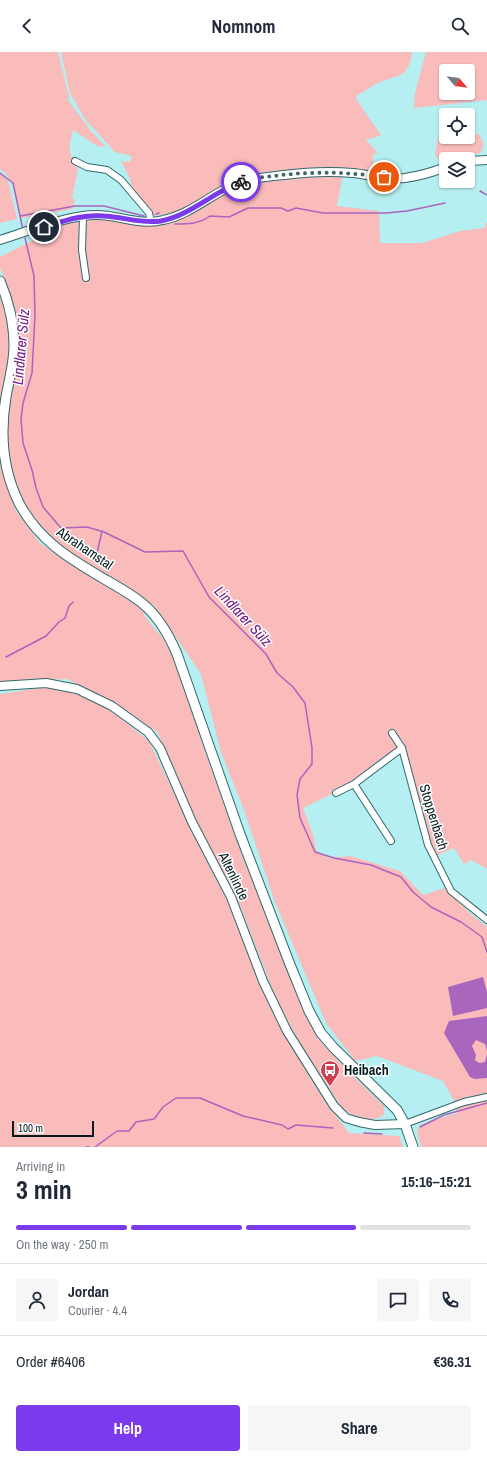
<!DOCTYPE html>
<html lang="en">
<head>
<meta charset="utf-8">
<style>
	:root { --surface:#fff; --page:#f6f6f7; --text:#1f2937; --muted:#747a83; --line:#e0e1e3; --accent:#7c3aed }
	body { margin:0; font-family:"Archivo Narrow",sans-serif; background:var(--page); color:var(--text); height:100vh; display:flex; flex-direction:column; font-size:15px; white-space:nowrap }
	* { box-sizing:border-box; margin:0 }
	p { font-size:13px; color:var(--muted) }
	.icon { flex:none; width:22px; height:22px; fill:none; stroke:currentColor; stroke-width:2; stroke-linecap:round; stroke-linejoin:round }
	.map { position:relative; height:1095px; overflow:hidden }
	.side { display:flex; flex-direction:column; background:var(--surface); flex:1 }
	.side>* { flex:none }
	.needle { width:26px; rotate:119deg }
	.fabs { position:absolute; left:439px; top:12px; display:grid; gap:8px }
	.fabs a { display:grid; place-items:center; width:36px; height:36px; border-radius:4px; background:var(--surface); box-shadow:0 1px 3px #0004; font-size:20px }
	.scale { position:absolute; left:12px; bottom:10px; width:82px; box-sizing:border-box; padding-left:4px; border:2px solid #051c1d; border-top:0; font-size:11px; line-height:14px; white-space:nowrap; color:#051c1d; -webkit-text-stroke:3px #fff; paint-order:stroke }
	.pin { position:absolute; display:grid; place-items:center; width:34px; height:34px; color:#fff; margin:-17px; border:2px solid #fff; border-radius:50%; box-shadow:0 1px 4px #0007 }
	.courier { position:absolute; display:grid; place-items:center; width:40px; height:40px; margin:-20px; border:3px solid #7c3aed; border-radius:50%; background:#fff; color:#222; box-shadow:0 1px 5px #0007 }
	.overview em { font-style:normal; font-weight:700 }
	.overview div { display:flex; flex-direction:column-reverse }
	.overview { display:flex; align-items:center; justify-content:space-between; height:68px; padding:0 16px }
	h1 { font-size:26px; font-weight:700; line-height:30px }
	.bar { display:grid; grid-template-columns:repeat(4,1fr); gap:6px 4px; align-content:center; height:48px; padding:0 16px }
	.bar i { height:5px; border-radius:3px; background:var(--line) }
	.bar .current { background:var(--accent) }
	.bar p { grid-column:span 4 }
	.line { display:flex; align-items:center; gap:10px; padding:0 16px; border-top:1px solid var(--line) }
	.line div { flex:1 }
	.round { display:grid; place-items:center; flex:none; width:42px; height:42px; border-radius:4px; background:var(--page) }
	.primary-button { display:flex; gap:8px; margin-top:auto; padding:8px 16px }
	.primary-button a { flex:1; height:46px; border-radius:4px; background:var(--accent); color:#fff; font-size:16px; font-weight:700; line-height:46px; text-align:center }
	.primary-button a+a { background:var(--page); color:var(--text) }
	header { display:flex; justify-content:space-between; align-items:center; height:52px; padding:0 16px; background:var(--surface); font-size:18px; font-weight:700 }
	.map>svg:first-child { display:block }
	.green { fill:#fabbbb; fill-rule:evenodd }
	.water { fill:#aa65bc }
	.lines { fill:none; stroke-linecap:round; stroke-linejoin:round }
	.stream { stroke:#aa65bc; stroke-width:1.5 }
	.minor-casing { stroke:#31696b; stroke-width:8 }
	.tertiary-casing { stroke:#31696b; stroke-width:10 }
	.secondary-casing { stroke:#31696b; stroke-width:11 }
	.minor { stroke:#fff; stroke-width:6 }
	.tertiary { stroke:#fff; stroke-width:8 }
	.secondary { stroke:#fff; stroke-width:9 }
	.done { stroke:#436667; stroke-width:4; stroke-dasharray:0 7.2 }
	.route { stroke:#7c3aed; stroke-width:5 }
	.labels { text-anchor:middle; stroke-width:3; stroke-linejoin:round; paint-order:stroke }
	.street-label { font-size:14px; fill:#051c1d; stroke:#fff }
	.poi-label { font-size:14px; font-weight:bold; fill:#051c1d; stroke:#fff; text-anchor:start }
	.water-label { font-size:15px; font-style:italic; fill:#701885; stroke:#fff }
</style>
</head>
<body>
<header><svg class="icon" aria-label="back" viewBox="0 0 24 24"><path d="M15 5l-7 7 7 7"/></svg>Nomnom<svg class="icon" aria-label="search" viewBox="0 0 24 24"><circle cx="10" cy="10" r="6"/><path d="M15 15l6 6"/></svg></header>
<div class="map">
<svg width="487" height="1095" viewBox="0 0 487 1095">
	<rect width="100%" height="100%" fill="#b5eff1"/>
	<!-- green -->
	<path class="green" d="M0,0H58L69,45L68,48L91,79L106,95L97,94L73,78C68,97 68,100 78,117L72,146L75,148L72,157L21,166C16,147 16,129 0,117Z
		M61,0H412C409,28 396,22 376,32C370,35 364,40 357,43L356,47L381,83L366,88L378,101L373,102V120L243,126L239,123C227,125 218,136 208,143C192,154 173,162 153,164L132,137L130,127L121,109L130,110L132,104L115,100L85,67L70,41Z
		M426,0H487V48L414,56L415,41ZM446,19H468V41H446Z
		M478,82C483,87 485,95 480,101L441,109L437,106L435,102L438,86L468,85V83Z
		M0,121L7,128L9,133L17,167L0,171Z
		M343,122L337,154L379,159L380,191H422L460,179L485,176L486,171H487V817L471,808L464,812L454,796L433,805L402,697L361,728L303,756L313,782L316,798L328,806L350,804L400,819L423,843L445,836L471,862L487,875V1095H421L417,1080L420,1073L457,1061L454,1049L443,1029L377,1004L355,1009L326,971L275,850L244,758L221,700L201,622L153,552L144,563L164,588L180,620L206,702L239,795L307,967L319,988L356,1027L384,1054V1062L379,1066L365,1068L343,1058L300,991L277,949L236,843L202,781L157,680L117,652L67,627L27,629L0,632V404L2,419L15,457L40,491L73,514L78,508L46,483L32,465L18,440L9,410L6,383L19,288L15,260L7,234L0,215V205L65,172L101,166L159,171L220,142L258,126Z
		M0,241L9,269L10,301L0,364Z
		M45,635L78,642L112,659L149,689L199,793L229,852L273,959L306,1019L321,1043L349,1081L399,1084L403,1095H0V642Z"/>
	<!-- water -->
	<path class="water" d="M483,925L487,940V956L453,964L448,935Z
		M487,964V999L485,992L476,988L472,994L476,1003L475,1008L479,1011L485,1010L487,1002V1026L475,1027L470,1025L444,981L449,969Z"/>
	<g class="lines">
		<!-- stream -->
		<path class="stream" d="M0,121L13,131L23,178
			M480,139L487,143
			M156,162L159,161
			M20,164L75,154H104L144,164
			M175,172C189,172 199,172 210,164L229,165L248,156H281L288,159L296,156L323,161H386L407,159L445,151
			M25,186L34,224L35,263L32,321L23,351L21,367L23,391L32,418L36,436L43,455L61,476L87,475L104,480L145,500L183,499L209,545L266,602L277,621L293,635L305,651L312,696V712L300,727L297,743L300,766L315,800L334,806L371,813L401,825L413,840L431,855L461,870L482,885L487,900
			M95,510L102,479
			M6,605L46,584L59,570L65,566L69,554L73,550
			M420,1075L444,1063L487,1051
			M364,1081L382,1082
			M86,1095H89
			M95,1095L117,1079H129L136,1070L154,1067L163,1055L176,1046H200L243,1064L282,1073L288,1077L296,1073L333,1076"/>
		<defs>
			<path id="minor" d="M75,109L87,115L107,118L121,128L149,161L151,170
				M83,164L82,198L86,226
				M392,681L402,696L428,793L451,839L487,868
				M354,732L391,789
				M336,741L354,732L402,696
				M405,1072L464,1050L487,1045"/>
			<path id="tertiary" d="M468,109L487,108
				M0,188C29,179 67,163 97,163C119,163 140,174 163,168C189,163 209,144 233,133C249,126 267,125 284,123C307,120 330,119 353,121C370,123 388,128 405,126C419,124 433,120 446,115
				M0,634L46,631L77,637L112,654L148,680L160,696L192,770L231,845L263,929L287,979L334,1054L346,1066L359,1070L375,1073L405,1072"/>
			<path id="secondary" d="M0,229C9,250 14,271 14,294C14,311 9,328 6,345C0,381 2,417 19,451C39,489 70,507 106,528C118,535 131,542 142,551C158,564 169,583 177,602L240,782L289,910L309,959L321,981L333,995L397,1058L405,1072L413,1095"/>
		</defs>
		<!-- minor casing -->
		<use href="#minor" class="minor-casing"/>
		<!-- tertiary casing -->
		<use href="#tertiary" class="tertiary-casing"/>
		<!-- secondary casing -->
		<use href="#secondary" class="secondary-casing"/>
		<!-- minor -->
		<use href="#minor" class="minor"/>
		<!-- tertiary -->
		<use href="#tertiary" class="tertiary"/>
		<!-- secondary -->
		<use href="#secondary" class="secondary"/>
	</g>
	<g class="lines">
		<!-- done -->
		<path class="done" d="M241,130C251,126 263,125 274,124C311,119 347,120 384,125"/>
		<!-- route -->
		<path class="route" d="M44,175C64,169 83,162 104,164C124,165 141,172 161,169C191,163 213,140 241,130"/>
	</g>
	<!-- icons -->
	<defs>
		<symbol id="bus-pin" viewBox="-11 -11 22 30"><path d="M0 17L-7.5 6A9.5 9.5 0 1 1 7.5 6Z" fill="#ce3e4e" stroke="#fff"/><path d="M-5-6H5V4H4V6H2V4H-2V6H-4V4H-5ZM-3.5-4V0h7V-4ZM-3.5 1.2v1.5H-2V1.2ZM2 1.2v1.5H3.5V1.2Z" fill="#fff"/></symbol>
	</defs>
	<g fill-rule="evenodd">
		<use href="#bus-pin" x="319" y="1007" width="22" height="30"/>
	</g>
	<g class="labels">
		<!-- street labels -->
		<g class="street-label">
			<text transform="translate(85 496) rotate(34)" y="5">Abrahamstal</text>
			<text transform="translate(434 765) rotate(73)" y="5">Stoppenbach</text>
			<text transform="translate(234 824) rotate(64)" y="5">Altenlinde</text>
		</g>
		<!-- poi labels -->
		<g class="poi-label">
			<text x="344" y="1023">Heibach</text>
		</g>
		<!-- water labels -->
		<g class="water-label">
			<text transform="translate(21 295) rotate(-85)" y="5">Lindlarer Sülz</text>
			<text transform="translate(243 564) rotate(47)" y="5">Lindlarer Sülz</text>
		</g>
	</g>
</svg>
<div class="fabs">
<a><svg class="needle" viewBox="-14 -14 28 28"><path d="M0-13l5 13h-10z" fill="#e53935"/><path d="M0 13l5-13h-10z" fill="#747a83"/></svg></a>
<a><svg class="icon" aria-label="locate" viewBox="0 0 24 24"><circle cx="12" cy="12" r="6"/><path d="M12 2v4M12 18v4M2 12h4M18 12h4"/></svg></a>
<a><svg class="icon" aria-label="layers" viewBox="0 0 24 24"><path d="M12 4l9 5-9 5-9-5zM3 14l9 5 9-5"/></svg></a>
</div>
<div class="scale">100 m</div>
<div class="pin" style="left:384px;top:125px;background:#ea580c"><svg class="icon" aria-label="bag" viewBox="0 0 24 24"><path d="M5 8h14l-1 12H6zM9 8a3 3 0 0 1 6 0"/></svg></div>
<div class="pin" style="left:44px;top:175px;background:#1f2937"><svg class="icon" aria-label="home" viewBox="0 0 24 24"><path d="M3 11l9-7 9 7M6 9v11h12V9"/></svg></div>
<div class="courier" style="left:241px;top:130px"><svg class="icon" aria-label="bike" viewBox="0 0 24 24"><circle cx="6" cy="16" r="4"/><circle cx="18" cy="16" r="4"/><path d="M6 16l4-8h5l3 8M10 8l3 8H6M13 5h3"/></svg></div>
</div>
<section class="side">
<div class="overview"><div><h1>3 min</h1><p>Arriving in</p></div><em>15:16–15:21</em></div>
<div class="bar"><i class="current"></i><i class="current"></i><i class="current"></i><i></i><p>On the way · 250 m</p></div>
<div class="line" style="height:72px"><a class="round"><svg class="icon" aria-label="person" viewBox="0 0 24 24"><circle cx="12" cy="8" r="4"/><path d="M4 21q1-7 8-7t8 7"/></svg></a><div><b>Jordan</b><p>Courier · 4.4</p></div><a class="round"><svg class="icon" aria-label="chat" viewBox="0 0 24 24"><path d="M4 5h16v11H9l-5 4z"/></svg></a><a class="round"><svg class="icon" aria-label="phone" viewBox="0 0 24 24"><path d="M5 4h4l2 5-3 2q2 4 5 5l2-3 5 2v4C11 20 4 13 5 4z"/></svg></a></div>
<div class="line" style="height:52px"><div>Order #6406</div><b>€36.31</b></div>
<div class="primary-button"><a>Help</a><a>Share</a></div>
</section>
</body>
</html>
